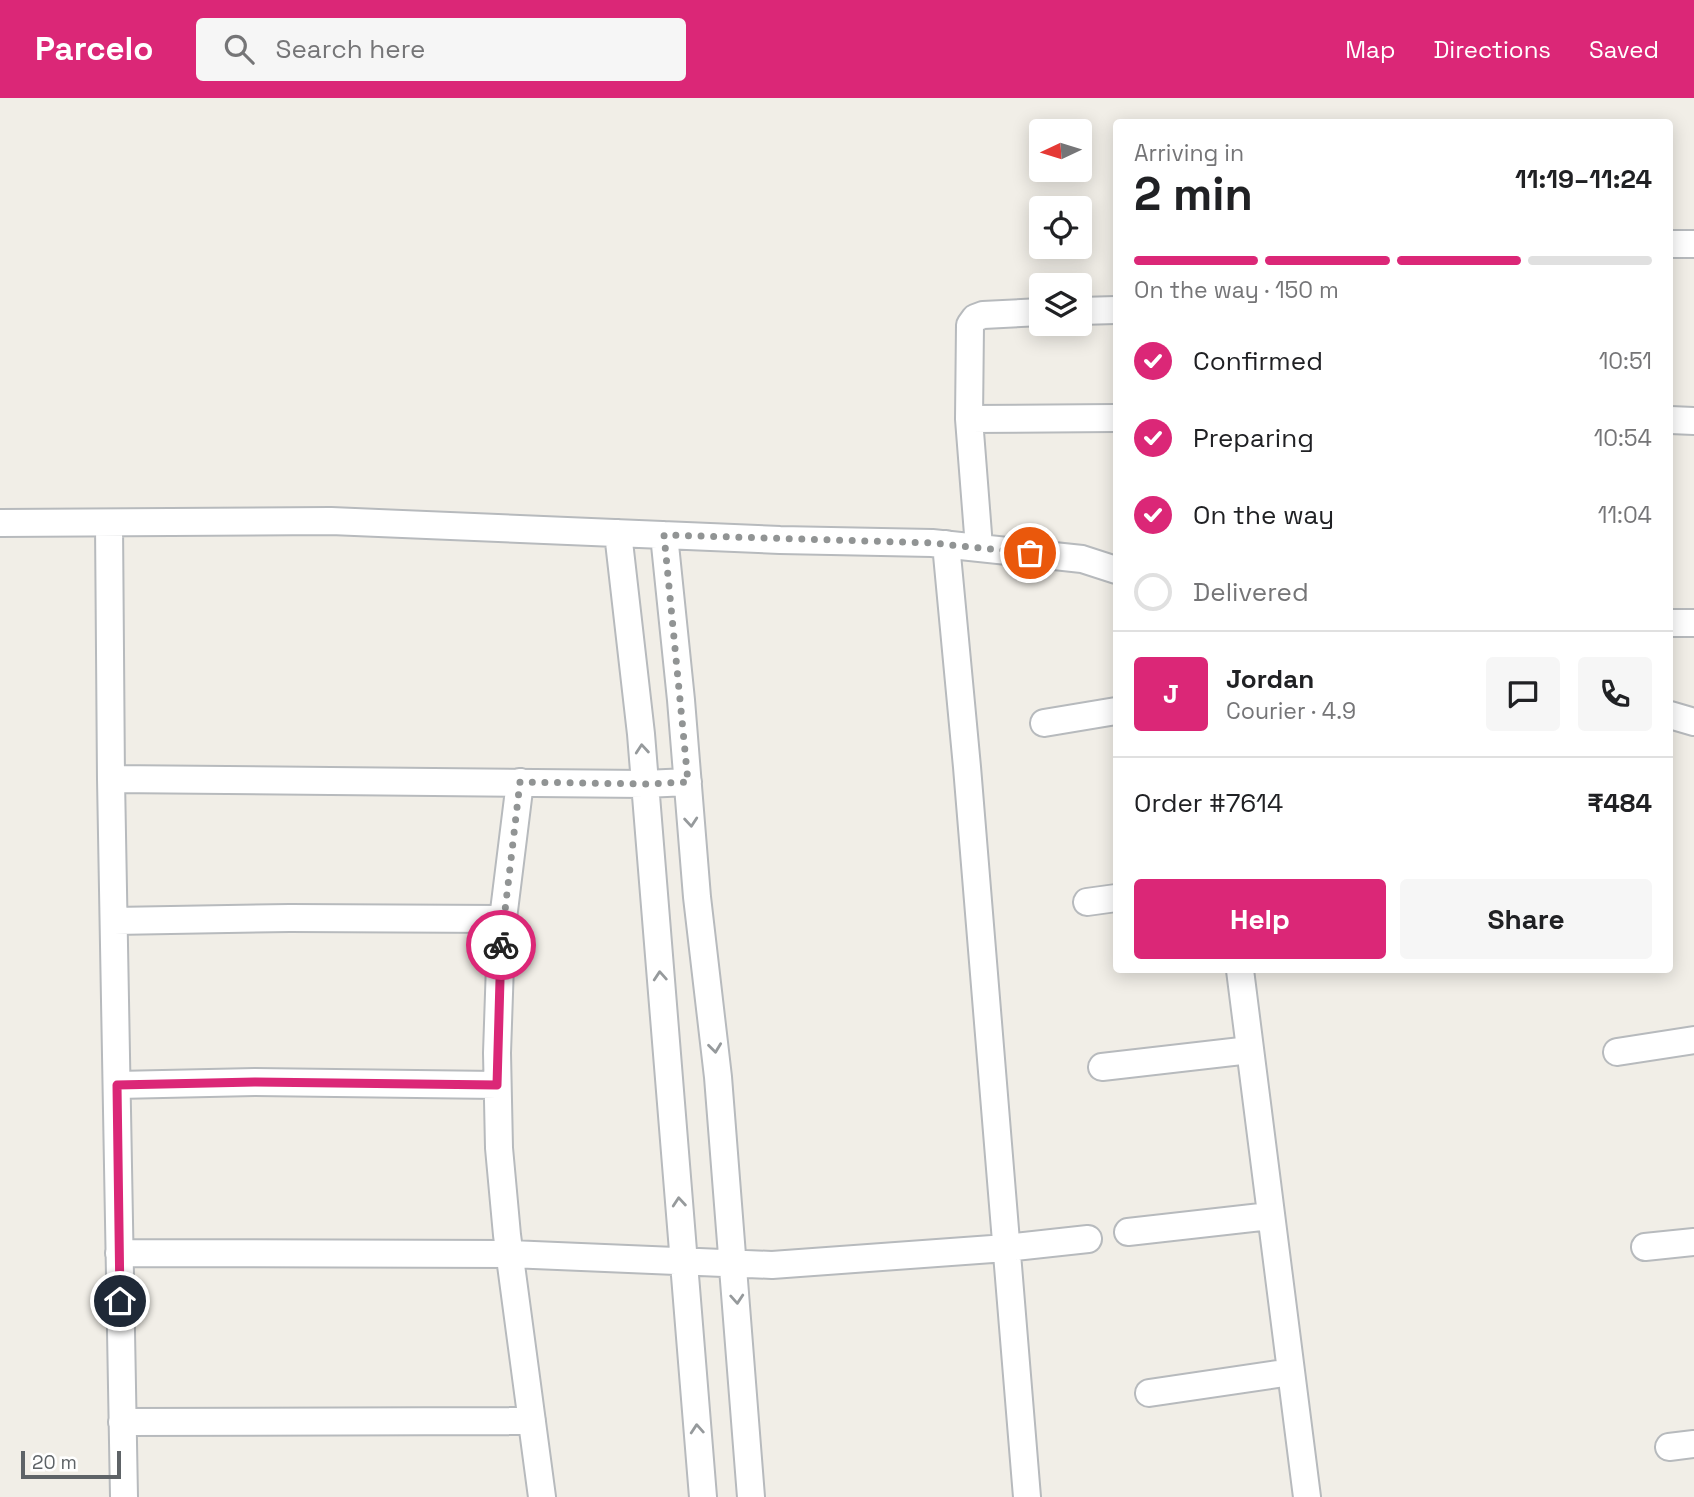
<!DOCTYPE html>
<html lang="en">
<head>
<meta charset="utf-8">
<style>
	:root { --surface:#fff; --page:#f6f6f6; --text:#202124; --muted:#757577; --line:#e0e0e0; --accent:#db2777 }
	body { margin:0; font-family:"Space Grotesk",sans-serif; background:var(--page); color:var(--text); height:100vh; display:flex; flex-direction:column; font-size:26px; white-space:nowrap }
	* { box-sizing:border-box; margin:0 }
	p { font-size:23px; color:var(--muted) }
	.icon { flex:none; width:38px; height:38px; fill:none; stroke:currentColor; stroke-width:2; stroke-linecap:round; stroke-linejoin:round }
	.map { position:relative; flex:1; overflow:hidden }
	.drawer { position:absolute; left:1113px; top:21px; width:560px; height:854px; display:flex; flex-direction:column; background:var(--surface); border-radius:7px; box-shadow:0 4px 18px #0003 }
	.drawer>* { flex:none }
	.needle { width:46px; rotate:266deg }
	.controls { position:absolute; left:1029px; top:21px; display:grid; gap:14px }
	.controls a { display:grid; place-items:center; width:63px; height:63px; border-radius:7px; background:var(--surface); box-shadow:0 4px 18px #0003; font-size:35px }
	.scale { position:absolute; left:21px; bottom:18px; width:100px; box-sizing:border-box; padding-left:7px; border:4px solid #5e6367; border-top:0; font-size:19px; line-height:24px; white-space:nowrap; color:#5e6367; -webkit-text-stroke:5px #fff; paint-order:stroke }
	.pin { position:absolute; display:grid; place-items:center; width:60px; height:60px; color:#fff; margin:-30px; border:4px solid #fff; border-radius:50%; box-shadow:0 2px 7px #0007 }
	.courier { position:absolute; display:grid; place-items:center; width:70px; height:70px; margin:-35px; border:5px solid #db2777; border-radius:50%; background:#fff; color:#222; box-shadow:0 2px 9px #0007 }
	.head em { font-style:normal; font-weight:600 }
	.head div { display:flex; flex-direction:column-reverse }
	.head { display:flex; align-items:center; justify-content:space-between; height:119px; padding:0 21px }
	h1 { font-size:46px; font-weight:600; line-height:52px }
	.bar { display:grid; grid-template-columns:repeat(4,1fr); gap:10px 7px; align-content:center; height:84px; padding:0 21px }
	.bar i { height:9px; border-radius:5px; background:var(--line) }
	.bar .current { background:var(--accent) }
	.bar p { grid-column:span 4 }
	.line { display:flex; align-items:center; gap:18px; padding:0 21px; border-top:2px solid var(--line) }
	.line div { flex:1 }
	.round { display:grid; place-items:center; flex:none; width:74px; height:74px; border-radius:7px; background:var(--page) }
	ol { padding:0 21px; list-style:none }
	li { display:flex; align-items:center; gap:21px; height:77px }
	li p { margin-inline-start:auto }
	li .icon { padding:7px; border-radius:50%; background:var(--accent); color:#fff; stroke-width:4 }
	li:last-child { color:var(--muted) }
	li i { width:38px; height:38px; border:4px solid var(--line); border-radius:50% }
	.cta { display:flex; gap:14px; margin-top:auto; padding:14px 21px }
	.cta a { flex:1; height:80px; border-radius:7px; background:var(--accent); color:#fff; font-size:28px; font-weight:600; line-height:80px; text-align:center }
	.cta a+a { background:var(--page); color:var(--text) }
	header { display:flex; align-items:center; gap:42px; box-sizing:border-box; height:98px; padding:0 35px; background:var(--accent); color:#fff }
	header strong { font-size:33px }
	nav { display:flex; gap:38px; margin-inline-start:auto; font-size:24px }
	.search { width:490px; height:63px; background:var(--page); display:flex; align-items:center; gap:18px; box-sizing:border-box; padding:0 24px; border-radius:7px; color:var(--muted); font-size:26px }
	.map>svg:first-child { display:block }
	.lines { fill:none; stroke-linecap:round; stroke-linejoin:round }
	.street-casing { stroke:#b7babd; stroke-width:30 }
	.street { stroke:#fff; stroke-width:26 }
	.oneway { stroke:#969a9c }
	.done { stroke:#919494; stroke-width:7; stroke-dasharray:0 12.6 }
	.route { stroke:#db2777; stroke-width:9 }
</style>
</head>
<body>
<header>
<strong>Parcelo</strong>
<div class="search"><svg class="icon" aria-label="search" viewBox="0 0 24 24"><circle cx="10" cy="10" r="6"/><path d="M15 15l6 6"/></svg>Search here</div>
<nav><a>Map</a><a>Directions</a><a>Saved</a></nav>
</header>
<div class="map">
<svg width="1694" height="1399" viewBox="0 0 1694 1399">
	<rect width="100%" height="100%" fill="#f1eee7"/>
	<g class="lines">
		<defs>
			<path id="street" d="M1670,146H1694
				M1080,213L1116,212
				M969,321L1116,320
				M1670,322L1694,323
				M0,425L331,423L780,442L932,445L1082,461L1116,472
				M109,425L111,681L124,1399
				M618,435L641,636L703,1399
				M664,437L681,602L697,799L718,979L751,1399
				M946,446L967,669L1027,1399
				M979,449L969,321L970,227L975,220L983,217L1041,214
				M1670,525H1694
				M1670,617L1694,624
				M1044,625L1116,613
				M111,681L645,686L688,684
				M520,684L501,837L497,955L499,1050L507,1137L542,1399
				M1087,804L1116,800
				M114,823L290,820L503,821
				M1240,872L1307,1399
				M1617,954L1694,942
				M1102,969L1250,952
				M117,987L255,984L497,987
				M1128,1134L1270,1118
				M1645,1149L1694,1144
				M119,1155L510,1156L772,1167L1006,1150L1088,1141
				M1149,1295L1291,1274
				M122,1324L532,1323
				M1669,1349L1694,1346"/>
		</defs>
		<!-- street casing -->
		<use href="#street" class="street-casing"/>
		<!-- street -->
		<use href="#street" class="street"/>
	</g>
	<!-- one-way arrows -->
	<defs><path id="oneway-chevron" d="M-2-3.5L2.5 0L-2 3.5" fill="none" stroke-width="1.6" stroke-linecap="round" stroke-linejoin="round" transform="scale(1.75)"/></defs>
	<g class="oneway">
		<use href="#oneway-chevron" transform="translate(642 651) rotate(-95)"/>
		<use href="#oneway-chevron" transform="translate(691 724) rotate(85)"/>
		<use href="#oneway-chevron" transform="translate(660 878) rotate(-94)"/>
		<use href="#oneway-chevron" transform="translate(715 950) rotate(83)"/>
		<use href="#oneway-chevron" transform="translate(679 1104) rotate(-95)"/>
		<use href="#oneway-chevron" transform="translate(737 1201) rotate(86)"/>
		<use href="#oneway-chevron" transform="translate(697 1331) rotate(-94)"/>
	</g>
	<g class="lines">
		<!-- done -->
		<path class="done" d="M501,847L520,684L645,686L688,684L664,437L932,445L1030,455"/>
		<!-- route -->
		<path class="route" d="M120,1203L117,987L255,984L497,987L501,847"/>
	</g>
</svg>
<div class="controls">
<a><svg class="needle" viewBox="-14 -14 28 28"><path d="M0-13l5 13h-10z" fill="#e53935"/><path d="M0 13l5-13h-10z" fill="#757577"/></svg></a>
<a><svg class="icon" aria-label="locate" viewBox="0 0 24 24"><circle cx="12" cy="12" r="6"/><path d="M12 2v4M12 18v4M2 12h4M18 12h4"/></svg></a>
<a><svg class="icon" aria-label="layers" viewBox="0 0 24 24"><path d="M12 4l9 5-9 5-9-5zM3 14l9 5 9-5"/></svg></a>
</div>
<div class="scale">20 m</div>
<div class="pin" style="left:1030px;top:455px;background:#ea580c"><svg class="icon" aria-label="bag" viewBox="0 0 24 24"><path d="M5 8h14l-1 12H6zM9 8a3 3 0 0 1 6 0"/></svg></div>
<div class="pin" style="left:120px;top:1203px;background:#1f2937"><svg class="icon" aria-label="home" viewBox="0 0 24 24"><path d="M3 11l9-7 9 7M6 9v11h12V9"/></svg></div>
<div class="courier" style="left:501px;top:847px"><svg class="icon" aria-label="bike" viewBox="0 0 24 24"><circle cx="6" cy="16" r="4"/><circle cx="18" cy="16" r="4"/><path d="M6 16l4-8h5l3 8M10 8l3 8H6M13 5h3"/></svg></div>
<section class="drawer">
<div class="head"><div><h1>2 min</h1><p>Arriving in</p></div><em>11:19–11:24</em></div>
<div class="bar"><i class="current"></i><i class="current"></i><i class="current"></i><i></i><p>On the way · 150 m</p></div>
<ol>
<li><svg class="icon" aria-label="check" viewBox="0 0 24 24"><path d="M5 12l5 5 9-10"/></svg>Confirmed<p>10:51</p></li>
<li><svg class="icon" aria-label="check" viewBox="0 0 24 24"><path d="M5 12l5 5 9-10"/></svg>Preparing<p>10:54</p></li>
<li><svg class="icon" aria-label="check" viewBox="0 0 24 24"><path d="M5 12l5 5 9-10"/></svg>On the way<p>11:04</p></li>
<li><i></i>Delivered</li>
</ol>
<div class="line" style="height:126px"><b class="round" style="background:var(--accent);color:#fff">J</b><div><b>Jordan</b><p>Courier · 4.9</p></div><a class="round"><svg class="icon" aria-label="chat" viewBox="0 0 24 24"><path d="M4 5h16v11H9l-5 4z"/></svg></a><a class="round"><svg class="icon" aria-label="phone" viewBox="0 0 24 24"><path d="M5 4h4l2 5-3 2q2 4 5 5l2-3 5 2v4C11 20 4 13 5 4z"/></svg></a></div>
<div class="line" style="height:91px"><div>Order #7614</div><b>₹484</b></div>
<div class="cta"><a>Help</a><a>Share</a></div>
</section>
</div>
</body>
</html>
